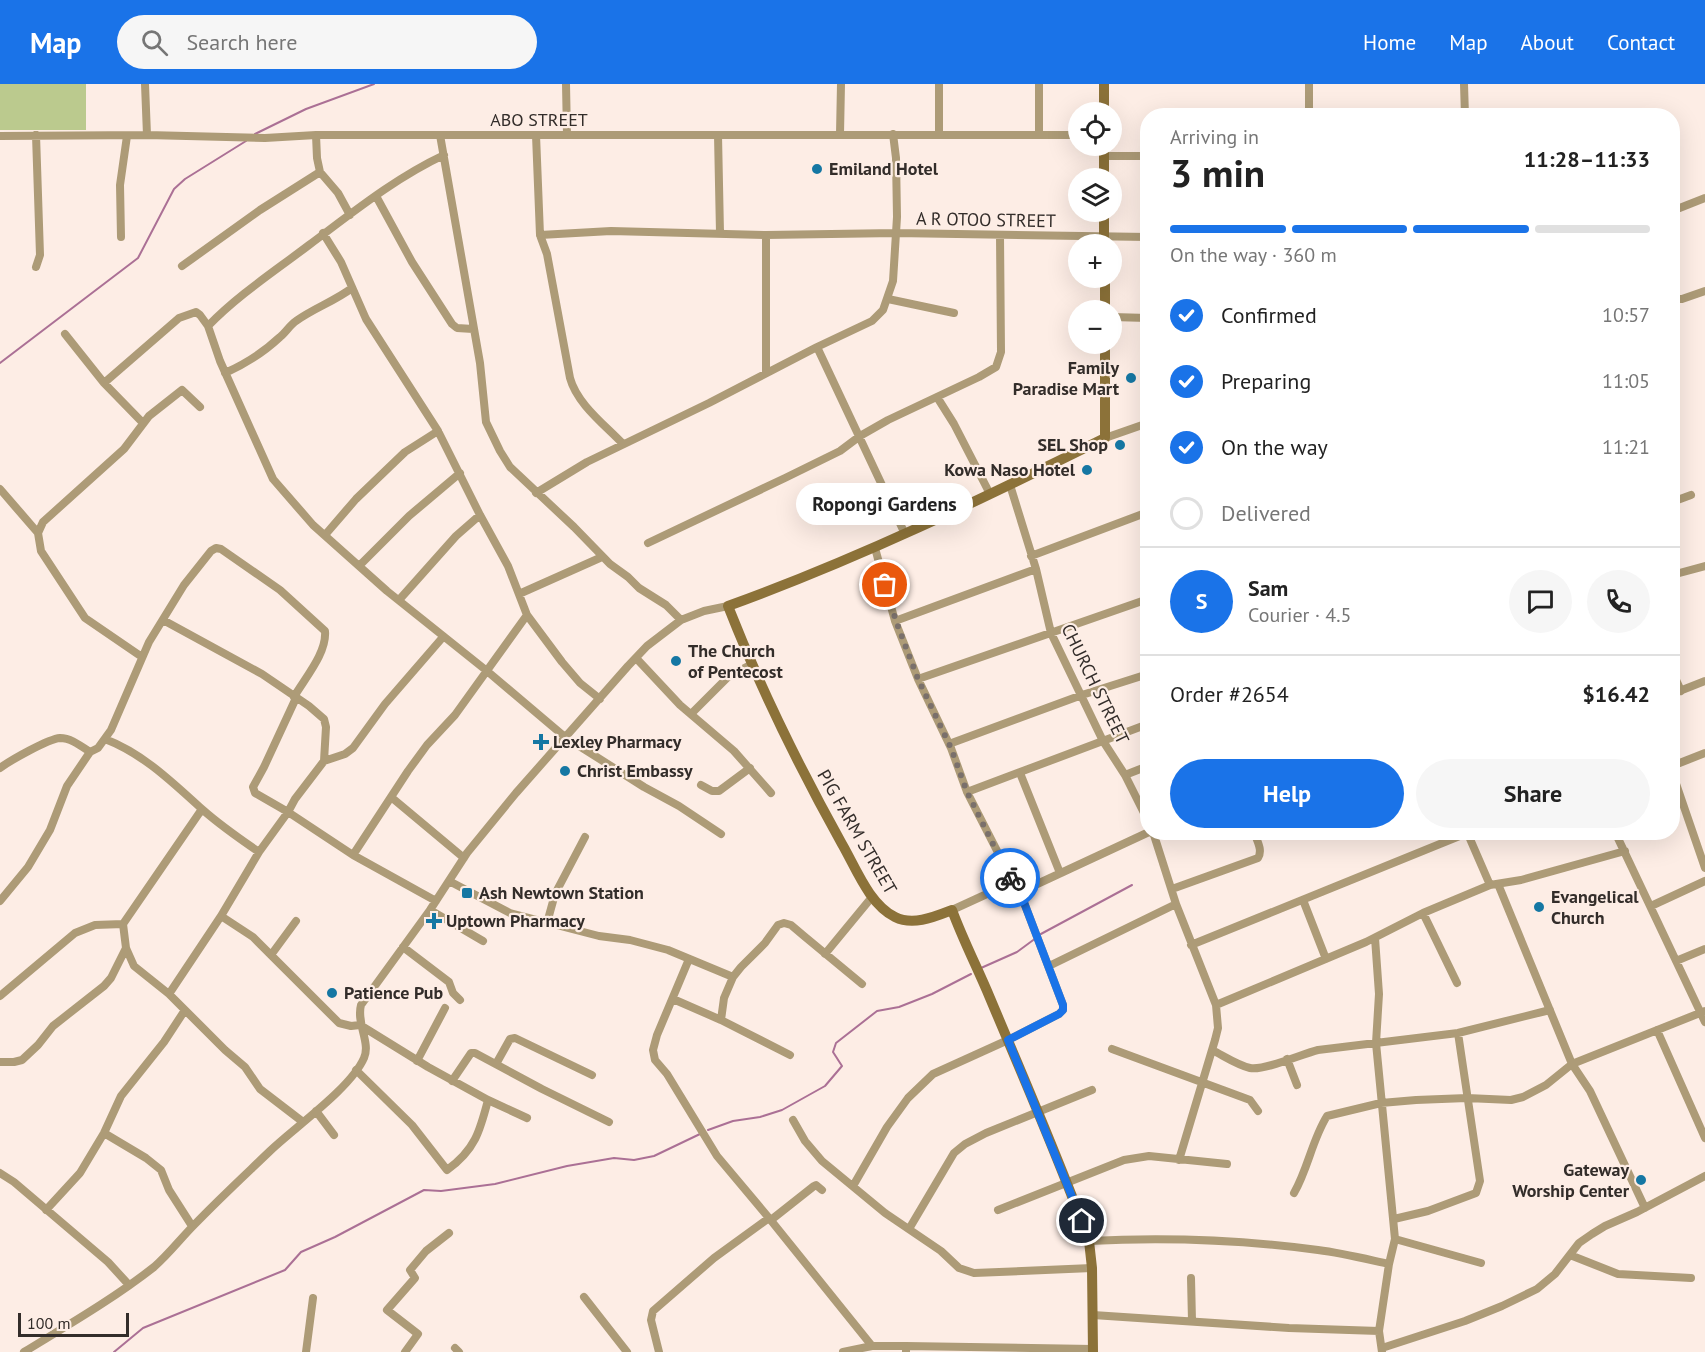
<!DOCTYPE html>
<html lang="en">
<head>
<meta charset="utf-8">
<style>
	:root { --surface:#fff; --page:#f6f6f6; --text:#222; --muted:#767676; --line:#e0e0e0; --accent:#1a73e8 }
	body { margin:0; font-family:"PT Sans",sans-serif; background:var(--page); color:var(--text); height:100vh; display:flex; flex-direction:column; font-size:22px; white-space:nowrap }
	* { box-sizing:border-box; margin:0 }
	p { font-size:20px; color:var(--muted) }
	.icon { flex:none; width:33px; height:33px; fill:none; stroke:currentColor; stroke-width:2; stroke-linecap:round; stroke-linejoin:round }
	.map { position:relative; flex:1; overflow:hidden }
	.details { position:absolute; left:1140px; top:24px; width:540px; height:732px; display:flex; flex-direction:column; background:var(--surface); border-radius:24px; box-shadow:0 6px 24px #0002 }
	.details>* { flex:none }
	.fabs { position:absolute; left:1068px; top:18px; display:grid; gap:12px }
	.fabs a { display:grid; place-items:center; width:54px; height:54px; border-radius:50%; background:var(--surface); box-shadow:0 6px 24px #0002; font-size:30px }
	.scale { position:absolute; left:18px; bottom:15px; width:111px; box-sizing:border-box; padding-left:6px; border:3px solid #332d2a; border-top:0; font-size:16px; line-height:21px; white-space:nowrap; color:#332d2a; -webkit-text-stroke:4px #fdede5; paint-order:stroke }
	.pin { position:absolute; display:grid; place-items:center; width:51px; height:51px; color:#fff; margin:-26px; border:3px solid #fff; border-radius:50%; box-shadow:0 2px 6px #0007 }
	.courier { position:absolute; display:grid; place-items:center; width:60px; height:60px; margin:-30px; border:4px solid #1a73e8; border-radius:50%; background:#fff; color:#222; box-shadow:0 2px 8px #0007 }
	.bubble { position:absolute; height:42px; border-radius:21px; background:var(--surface); box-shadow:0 6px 24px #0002; font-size:20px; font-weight:800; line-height:42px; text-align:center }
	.summary em { font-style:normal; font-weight:800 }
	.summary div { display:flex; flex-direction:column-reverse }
	.summary { display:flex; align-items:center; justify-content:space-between; height:102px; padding:0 30px }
	h1 { font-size:39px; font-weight:800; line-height:45px }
	.bar { display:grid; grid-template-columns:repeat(4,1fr); gap:9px 6px; align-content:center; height:72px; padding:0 30px }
	.bar i { height:8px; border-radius:4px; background:var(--line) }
	.bar .on { background:var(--accent) }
	.bar p { grid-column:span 4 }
	.line { display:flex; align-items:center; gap:15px; padding:0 30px; border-top:2px solid var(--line) }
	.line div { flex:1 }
	.round { display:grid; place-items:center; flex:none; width:63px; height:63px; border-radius:32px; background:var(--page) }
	ol { padding:0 30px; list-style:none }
	li { display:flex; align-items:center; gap:18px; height:66px }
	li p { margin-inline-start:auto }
	li .icon { padding:6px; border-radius:50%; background:var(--accent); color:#fff; stroke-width:4 }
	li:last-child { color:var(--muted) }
	li i { width:33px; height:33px; border:3px solid var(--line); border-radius:50% }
	.action { display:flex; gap:12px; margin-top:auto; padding:12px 30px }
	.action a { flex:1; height:69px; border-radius:36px; background:var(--accent); color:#fff; font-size:24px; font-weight:800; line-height:69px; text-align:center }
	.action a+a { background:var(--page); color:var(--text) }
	header { display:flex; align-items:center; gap:36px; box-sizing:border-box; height:84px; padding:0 30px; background:var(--accent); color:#fff }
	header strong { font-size:28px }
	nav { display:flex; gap:33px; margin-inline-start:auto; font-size:21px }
	.search { width:420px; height:54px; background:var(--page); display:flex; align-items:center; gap:15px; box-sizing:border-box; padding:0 21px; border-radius:33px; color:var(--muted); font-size:22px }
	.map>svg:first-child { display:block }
	.pitch { fill:#bbca8e }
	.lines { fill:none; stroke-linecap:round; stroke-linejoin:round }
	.stream { stroke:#ab7095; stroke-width:2 }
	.street { stroke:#ad9b77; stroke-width:8 }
	.secondary { stroke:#8c7239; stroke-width:10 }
	.done { stroke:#7a706b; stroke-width:6; stroke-dasharray:0 10.8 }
	.route { stroke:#1a73e8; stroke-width:8 }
	.poi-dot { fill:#1577a3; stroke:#fdede5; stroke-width:2 }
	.labels { text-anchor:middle; stroke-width:4.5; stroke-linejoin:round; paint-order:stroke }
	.street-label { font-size:18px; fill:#332d2a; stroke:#fdede5 }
	.poi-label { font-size:18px; font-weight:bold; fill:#332d2a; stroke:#fdede5; text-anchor:start }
</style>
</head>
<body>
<header>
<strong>Map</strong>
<div class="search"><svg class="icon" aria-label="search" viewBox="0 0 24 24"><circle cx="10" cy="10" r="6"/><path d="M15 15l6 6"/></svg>Search here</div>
<nav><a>Home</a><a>Map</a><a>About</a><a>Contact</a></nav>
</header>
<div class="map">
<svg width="1705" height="1268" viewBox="0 0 1705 1268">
	<rect width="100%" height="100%" fill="#fdede5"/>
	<!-- pitch -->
	<path class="pitch" d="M0,0H86V46H0Z"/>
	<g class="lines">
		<!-- stream -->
		<path class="stream" d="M255,50L306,25L374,0
			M0,279L138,174L174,105L185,95L246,57
			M1039,851L1132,801
			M981,884L1017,868L1036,854
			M708,1046L733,1037L760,1033L782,1026L825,1002L842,982L833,968L836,959L877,927L899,923L932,910L971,890
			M114,1268L143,1244L285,1186L301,1168L335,1153L424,1106L441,1107L495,1100L567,1082L614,1074L634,1076L654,1072L700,1050"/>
		<!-- street -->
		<path class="street" d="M145,0L147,51
			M566,0L567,51
			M1464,0L1465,32
			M1309,32V0
			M840,50L841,0
			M939,50V0
			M36,51L40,171L36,183
			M316,51L317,74L320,88L338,109L350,131
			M440,51L480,279L486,338L500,367L510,383L574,443L610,480L628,493L639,504L666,521L681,536
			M536,51L540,151L547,170L570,294C577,320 605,341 623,360
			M718,51L720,149
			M1039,51V0
			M0,52L147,51L265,54L316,51H1078
			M1104,72H1148
			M376,112L412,178L452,240L457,244L473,245
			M1672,127L1705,114
			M323,149L341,178L366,235L438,347L480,431L508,482L527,531L562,578L580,599L600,615
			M540,151L611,147L766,151L896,149L1148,153
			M766,151V289
			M121,153L120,101L127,52
			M182,182L260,126L320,88
			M888,215L954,229
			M1672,215H1682L1705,207
			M1112,233L1148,234
			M208,242C238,211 275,187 309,161C352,129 395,94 444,71
			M65,250L104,299L142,338
			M817,263L905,450
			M225,289C245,280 264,268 280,253C286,248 290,241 296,237C314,224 335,217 352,204
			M104,299L179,234L196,228L200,231L208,242L220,277L273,395L313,441L387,507L487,587L565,653L644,703L679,722L721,750
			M937,313L954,340L990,410
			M1105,354L1148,339
			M1010,401L1036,485L1051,549L1103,657L1125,691L1148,737
			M0,405L38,449
			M536,409L587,378L709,319L817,263L872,237L883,226L893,197L897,133L896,74L893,50
			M1672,418L1691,411
			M325,451L356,415L405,368L438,347
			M648,459L785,394L840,367L860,352L888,336L979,293L996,283L1001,268L1000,152
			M875,464L895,537L918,595L951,664L967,708L1013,798L952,826
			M1031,472L1148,428
			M360,481L409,432L460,389
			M1672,491L1705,482
			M519,510L602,473
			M399,516L456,452L480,431
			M163,536L262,590L309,622L324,635L326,643L324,677L295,715L288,728L353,771L436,817
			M895,537L1036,485
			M142,573L85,534L41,467L38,449L43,438L124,365L149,332L182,306L200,323
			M636,574L680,621L734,667L771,709
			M1672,587L1681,607
			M918,595L1148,515
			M1672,610L1705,597
			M691,630L728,593L752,580
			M105,655C144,670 173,699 203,726C220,741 240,755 259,768
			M949,660L1082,611L1148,590
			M324,677L345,670L353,664L385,620L443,553
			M1672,682L1705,669
			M0,684C11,676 48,655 60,654C71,654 81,662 90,668L98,664L111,646L149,558L184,501L211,467L216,464L221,465L280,506L325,547C327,569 305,594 294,613
			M1672,688L1705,784
			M1020,689L1060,789
			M1125,691L1148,682
			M701,701L712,707H719L750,684
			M967,708L1148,640
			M391,713L464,774
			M202,725L123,840L126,864L134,882L169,910L225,966L245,983L260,1005L303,1038
			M1153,748L1176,820L1216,921L1218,944L1215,956L1179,1076
			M1467,748L1490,801
			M1615,748L1705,938
			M353,771L408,687L427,661L455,631L527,531
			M449,797L510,829L599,852L630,856L668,866L733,893
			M1498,800L1572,980L1590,1007L1645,1124
			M1172,805L1258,774C1263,766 1257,757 1254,748
			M1020,808L1149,748
			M1303,816L1326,875
			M0,817L28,783L50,746L67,702L90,668
			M1651,822L1705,797
			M430,826L483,857
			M1423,829L1457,899
			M221,832L253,853L339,939L351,942L360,941L428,983L488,1016L527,1034
			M547,839L555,810L585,753
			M1375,854L1379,910L1376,959L1395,1155L1389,1180L1379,1247L1382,1268
			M1191,861L1467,749
			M403,863L449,898L453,909L460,916
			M825,870L872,813
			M271,871L296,837
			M689,875L657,951L653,966L655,976L667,990L717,1072L769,1134L872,1262H906
			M1676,877L1705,865
			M1049,882L1176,820
			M169,910L221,832L259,768L288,728L255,709L253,703L264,683L296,614
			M0,912L75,849L95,841L123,840
			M673,915L721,936L790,971
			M1216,921L1366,858L1423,829L1490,801L1521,796L1625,767
			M721,936L724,914L733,893L741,883L765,859L778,841L784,839L791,841L804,852L862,900
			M1657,946L1705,1054
			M1112,965L1250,1016L1258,1027
			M1212,966C1224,972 1237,981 1250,984C1264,987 1302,970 1318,966L1458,949L1550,926
			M1287,975L1297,1001
			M417,977L445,924
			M0,978H14L22,976L38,961L53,942L104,902L111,894L126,864
			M496,980L510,955L515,954L592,991
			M356,986L412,1041L447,1086C475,1066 480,1047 488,1016
			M452,997L471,969H475L542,1005L609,1038
			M316,1027L334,1051
			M793,1036L805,1057L822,1077L885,1129L941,1167L959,1184L974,1189L1092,1184
			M104,1049L146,1074L161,1086L169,1106L192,1142
			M0,1089L14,1098L108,1178L129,1201
			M853,1102L887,1043L908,1014L933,990L1008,956L1059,930L1063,926V921L1020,808L1013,798
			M1294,1109C1308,1085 1312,1056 1327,1032L1381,1019L1416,1016L1467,1014L1511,1016L1523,1013L1546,1001L1572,980L1705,927
			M46,1126L80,1089L104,1049L121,1012L164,958L185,926
			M998,1126L1124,1076L1149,1072L1227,1080
			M1394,1135L1428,1127L1476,1109L1480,1097L1458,949
			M771,1136L814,1102L816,1101L822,1106
			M909,1145L954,1069L965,1060L986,1049L1092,1006
			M1395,1155L1481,1179
			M1089,1157C1165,1153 1243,1156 1318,1166C1342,1169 1366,1175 1389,1180
			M1570,1171L1618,1190L1691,1194
			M1191,1194L1192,1237
			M584,1213L627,1268
			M1093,1231L1289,1244L1379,1247
			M455,1264L459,1268
			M1382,1264L1465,1237L1502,1222L1537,1205L1555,1190L1579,1159L1592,1150L1605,1142L1637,1128L1705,1092
			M24,1268C68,1241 113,1215 154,1183C169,1170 181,1154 195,1140C219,1115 245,1091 270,1067C295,1043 351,1004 364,974C371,959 356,939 361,921L430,826L467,769L516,709L628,582L647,562L681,536L704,527L728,522
			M306,1268L313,1214
			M405,1268L418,1250L387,1226L415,1194L410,1186L426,1167L449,1149
			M659,1268L651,1236L653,1227L714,1174L769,1134
			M843,1268L872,1262
			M906,1268V1262L1093,1265"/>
		<!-- secondary -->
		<path class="secondary" d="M1104,0V28
			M1104,62V94
			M1104,128V160
			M1105,194V226
			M1093,1268L1092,1184L1089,1157C1059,1075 1024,995 990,914C978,885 963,856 952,826C934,833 913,842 895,833C869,820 856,784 842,760C798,681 761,606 728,522C858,475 982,415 1105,354V260"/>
	</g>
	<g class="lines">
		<!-- done -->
		<path class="done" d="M885,501L896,537L918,595L951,664L967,708L1010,794"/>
		<!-- route -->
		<path class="route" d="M1010,794L1020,808L1063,921V926L1059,930L1008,956L1082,1137"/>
	</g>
	<!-- markers -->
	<g class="poi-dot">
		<circle cx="817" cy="85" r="6"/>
		<circle cx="1131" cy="294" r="6"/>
		<circle cx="1120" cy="361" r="6"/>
		<circle cx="1087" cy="386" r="6"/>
		<circle cx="676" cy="577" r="6"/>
		<path d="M538 649h6v6h6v6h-6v6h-6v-6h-6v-6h6z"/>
		<circle cx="565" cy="687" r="6"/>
		<rect x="461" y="803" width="12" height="12" rx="3"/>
		<circle cx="1539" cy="823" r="6"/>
		<path d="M431 828h6v6h6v6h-6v6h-6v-6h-6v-6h6z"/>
		<circle cx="332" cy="909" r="6"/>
		<circle cx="1641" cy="1096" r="6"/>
	</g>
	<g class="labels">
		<!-- street labels -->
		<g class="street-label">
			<text x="539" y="42">ABO STREET</text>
			<text transform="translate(986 136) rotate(1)" y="6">A R OTOO STREET</text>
			<text transform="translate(1095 600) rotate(64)" y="6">CHURCH STREET</text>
			<text transform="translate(857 748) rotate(60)" y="6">PIG FARM STREET</text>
		</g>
		<!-- poi labels -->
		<g class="poi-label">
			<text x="829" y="91">Emiland Hotel</text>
			<text x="1119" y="290" text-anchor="end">Family<tspan x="1119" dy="21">Paradise Mart</tspan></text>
			<text x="1108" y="367" text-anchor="end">SEL Shop</text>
			<text x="1075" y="392" text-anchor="end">Kowa Naso Hotel</text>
			<text x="688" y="573">The Church<tspan x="688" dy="21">of Pentecost</tspan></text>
			<text x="553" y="664">Lexley Pharmacy</text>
			<text x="577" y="693">Christ Embassy</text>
			<text x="479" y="815">Ash Newtown Station</text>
			<text x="1551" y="819">Evangelical<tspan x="1551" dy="21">Church</tspan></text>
			<text x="446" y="843">Uptown Pharmacy</text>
			<text x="344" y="915">Patience Pub</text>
			<text x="1629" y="1092" text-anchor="end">Gateway<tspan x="1629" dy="21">Worship Center</tspan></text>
		</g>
	</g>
</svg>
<div class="fabs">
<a><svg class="icon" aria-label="locate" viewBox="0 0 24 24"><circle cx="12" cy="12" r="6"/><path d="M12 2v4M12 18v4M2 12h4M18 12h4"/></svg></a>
<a><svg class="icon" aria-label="layers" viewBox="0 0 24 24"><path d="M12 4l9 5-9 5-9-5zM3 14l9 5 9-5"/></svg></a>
<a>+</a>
<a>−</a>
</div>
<div class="scale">100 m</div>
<div class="pin" style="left:885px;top:501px;background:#ea580c"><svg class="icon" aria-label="bag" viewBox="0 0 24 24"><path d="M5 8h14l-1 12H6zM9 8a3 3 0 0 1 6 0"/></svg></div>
<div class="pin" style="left:1082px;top:1137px;background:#1f2937"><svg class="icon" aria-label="home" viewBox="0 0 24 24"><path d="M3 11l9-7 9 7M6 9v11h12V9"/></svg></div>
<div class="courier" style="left:1010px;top:794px"><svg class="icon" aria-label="bike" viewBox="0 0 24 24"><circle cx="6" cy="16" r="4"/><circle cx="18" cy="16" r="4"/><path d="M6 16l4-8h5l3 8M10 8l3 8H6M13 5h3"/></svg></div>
<div class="bubble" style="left:796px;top:399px;width:177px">Ropongi Gardens</div>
<section class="details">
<div class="summary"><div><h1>3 min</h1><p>Arriving in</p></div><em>11:28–11:33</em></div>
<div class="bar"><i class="on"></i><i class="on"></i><i class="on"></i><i></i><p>On the way · 360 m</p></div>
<ol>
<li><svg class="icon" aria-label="check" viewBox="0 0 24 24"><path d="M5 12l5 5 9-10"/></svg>Confirmed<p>10:57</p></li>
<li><svg class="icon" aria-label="check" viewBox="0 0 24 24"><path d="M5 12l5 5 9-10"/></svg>Preparing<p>11:05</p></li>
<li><svg class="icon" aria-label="check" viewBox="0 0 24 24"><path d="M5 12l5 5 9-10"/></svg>On the way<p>11:21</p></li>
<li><i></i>Delivered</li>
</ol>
<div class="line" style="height:108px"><b class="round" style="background:var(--accent);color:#fff">S</b><div><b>Sam</b><p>Courier · 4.5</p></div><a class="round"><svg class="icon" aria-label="chat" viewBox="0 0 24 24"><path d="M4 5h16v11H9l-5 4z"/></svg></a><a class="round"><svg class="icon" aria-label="phone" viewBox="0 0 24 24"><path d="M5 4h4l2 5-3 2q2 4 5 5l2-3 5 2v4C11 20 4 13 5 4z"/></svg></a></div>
<div class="line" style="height:78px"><div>Order #2654</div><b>$16.42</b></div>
<div class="action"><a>Help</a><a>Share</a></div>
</section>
</div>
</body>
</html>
